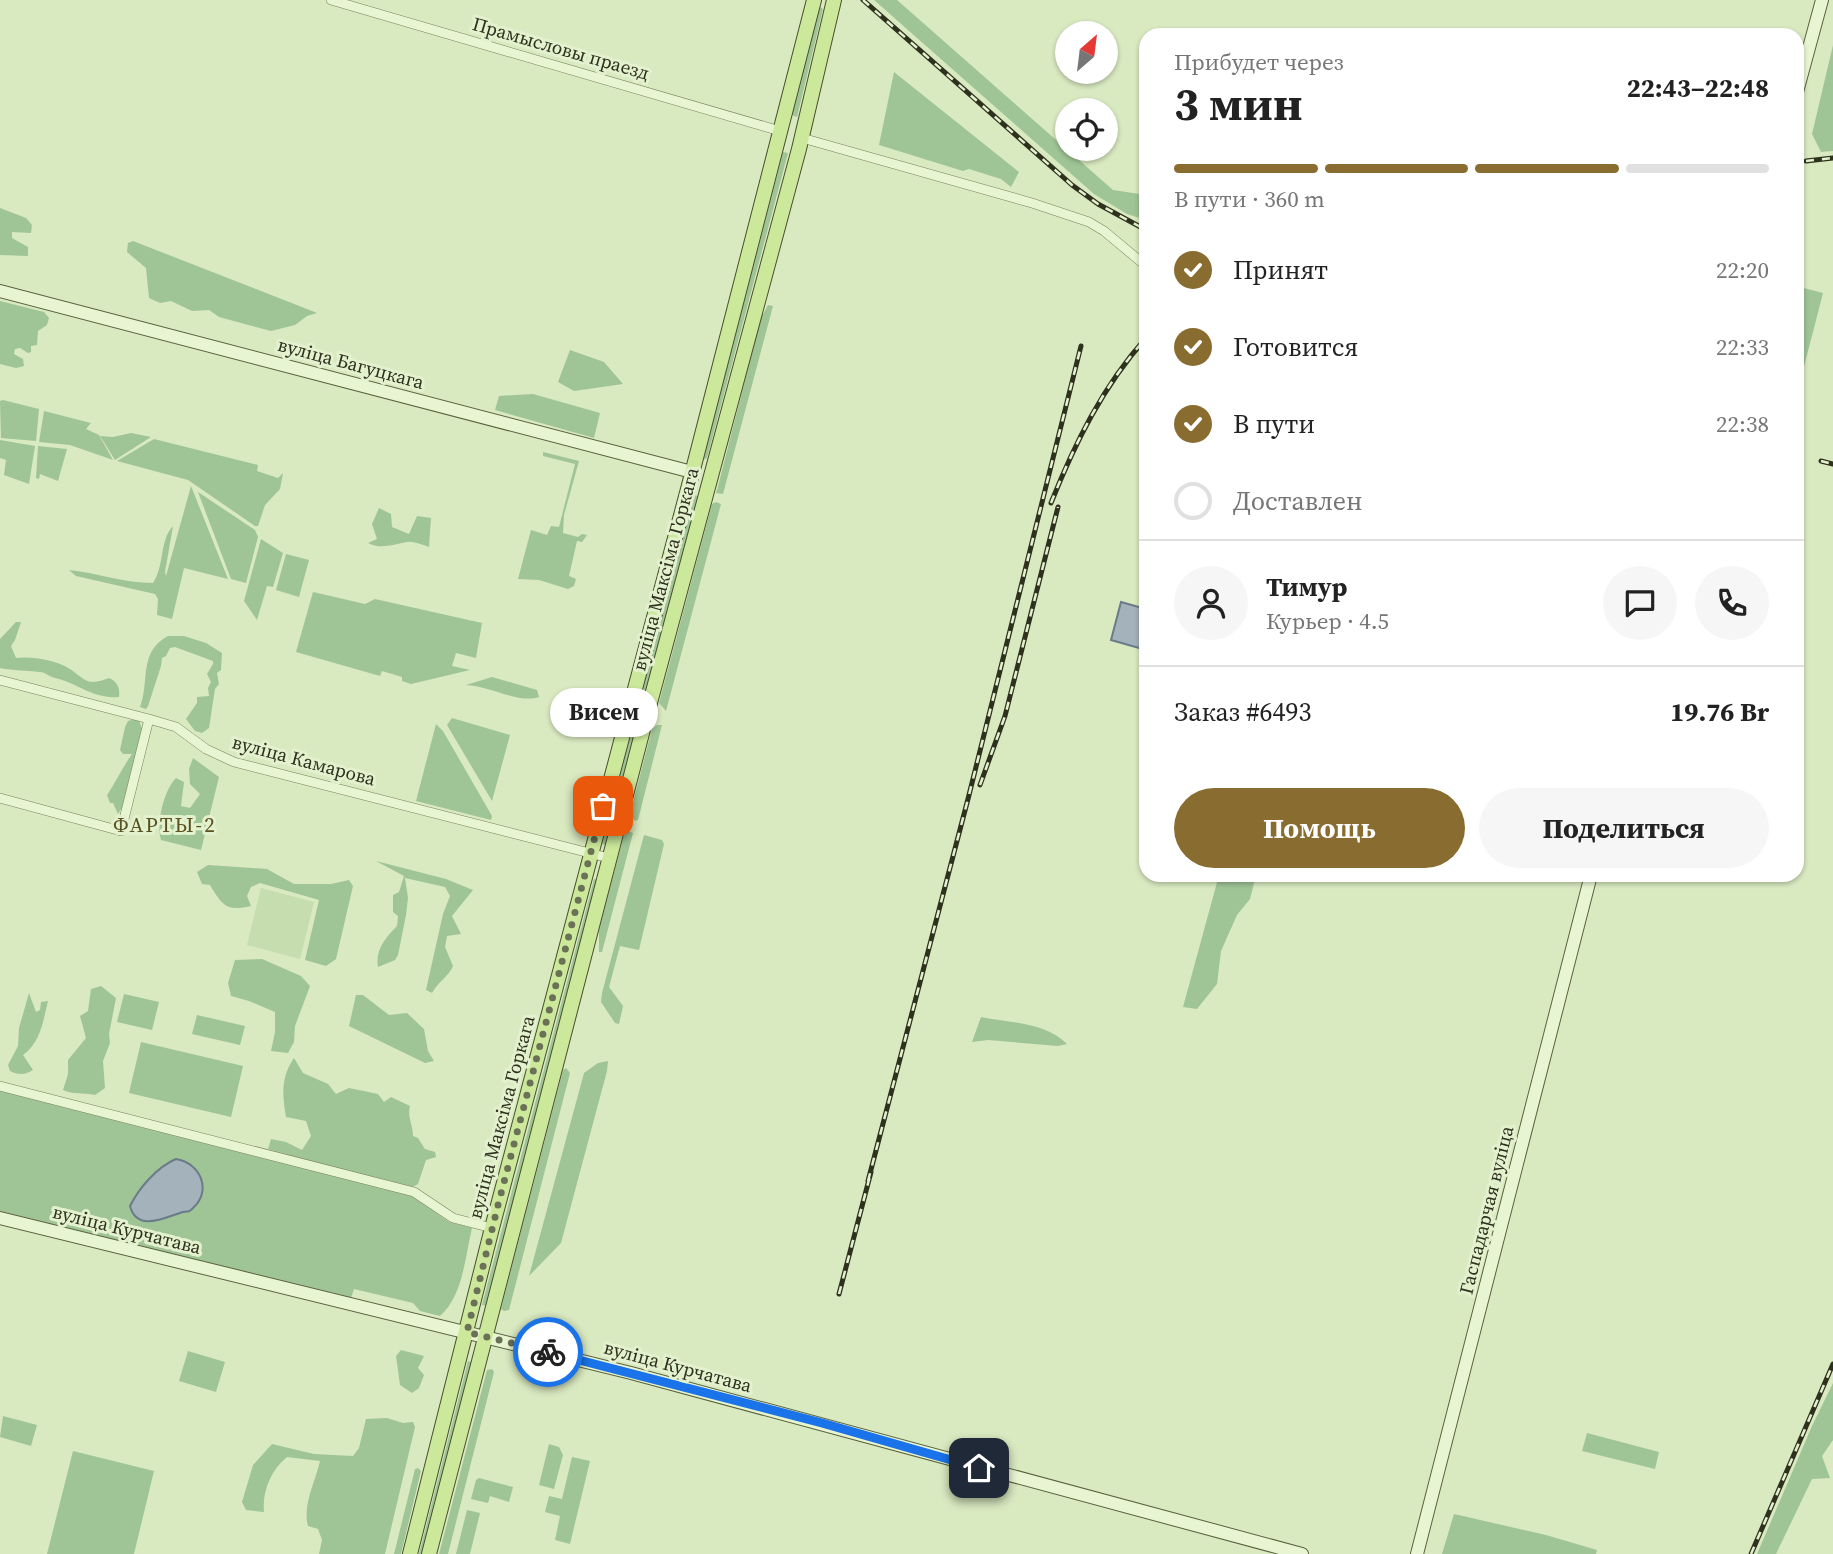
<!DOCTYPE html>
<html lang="ru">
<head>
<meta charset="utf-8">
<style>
	:root { --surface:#fff; --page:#f6f6f6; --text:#222; --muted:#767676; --line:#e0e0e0; --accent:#896c30 }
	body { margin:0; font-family:"Source Serif 4",serif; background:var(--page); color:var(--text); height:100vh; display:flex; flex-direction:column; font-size:26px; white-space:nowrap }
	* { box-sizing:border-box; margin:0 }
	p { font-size:23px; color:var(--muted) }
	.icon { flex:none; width:38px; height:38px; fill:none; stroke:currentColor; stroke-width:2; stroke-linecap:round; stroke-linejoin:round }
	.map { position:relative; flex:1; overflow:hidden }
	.sheet { position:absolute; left:1139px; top:28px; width:665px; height:854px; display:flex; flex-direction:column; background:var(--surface); border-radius:21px; box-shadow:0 2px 5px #0004 }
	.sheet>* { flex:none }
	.needle { width:46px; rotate:28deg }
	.buttons { position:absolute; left:1055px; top:21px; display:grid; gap:14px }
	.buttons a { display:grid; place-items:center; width:63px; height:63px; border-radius:50%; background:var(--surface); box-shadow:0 2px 5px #0004; font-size:35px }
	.pin { position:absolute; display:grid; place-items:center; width:60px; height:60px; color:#fff; margin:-30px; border-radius:14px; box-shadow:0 4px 10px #0006 }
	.courier { position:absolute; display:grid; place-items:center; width:70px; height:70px; margin:-35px; border:5px solid #1a73e8; border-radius:50%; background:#fff; color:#222; box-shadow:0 2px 9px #0007 }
	.bubble { position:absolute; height:49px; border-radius:24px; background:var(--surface); box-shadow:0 2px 5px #0004; font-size:23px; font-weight:700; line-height:49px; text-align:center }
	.head em { font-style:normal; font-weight:700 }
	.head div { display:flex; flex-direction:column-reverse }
	.head { display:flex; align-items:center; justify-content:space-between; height:119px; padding:0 35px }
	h1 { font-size:46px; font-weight:700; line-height:52px }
	.bar { display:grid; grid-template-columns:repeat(4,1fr); gap:10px 7px; align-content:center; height:84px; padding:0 35px }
	.bar i { height:9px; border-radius:5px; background:var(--line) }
	.bar .active { background:var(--accent) }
	.bar p { grid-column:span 4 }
	.line { display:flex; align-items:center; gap:18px; padding:0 35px; border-top:2px solid var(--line) }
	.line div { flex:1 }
	.round { display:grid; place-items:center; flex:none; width:74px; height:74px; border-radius:37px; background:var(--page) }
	ol { padding:0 35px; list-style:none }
	li { display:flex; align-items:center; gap:21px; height:77px }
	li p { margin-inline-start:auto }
	li .icon { padding:7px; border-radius:50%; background:var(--accent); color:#fff; stroke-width:4 }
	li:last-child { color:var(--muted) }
	li i { width:38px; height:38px; border:4px solid var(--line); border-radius:50% }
	.action { display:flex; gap:14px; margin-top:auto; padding:14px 35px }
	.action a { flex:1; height:80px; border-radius:42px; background:var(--accent); color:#fff; font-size:28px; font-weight:700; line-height:80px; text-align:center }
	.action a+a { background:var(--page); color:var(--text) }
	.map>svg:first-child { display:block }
	.farmland { fill:#c5ddaf }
	.green { fill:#9fc596 }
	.water { fill:#a3b2bb; stroke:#6b7b88; stroke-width:2 }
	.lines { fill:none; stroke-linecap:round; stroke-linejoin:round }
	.street-casing { stroke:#78805a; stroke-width:10 }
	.secondary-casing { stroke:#5b623d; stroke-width:14 }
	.primary-casing { stroke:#494e2e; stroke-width:16 }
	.street { stroke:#e8f5d2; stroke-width:9 }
	.secondary { stroke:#e8f5d2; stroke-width:12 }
	.primary { stroke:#cce99b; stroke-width:14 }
	.rail-casing { stroke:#2e311d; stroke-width:5 }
	.rail { stroke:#e4f1cf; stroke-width:2.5; stroke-dasharray:8; stroke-linecap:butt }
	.done { stroke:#6a7156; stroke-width:7; stroke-dasharray:0 12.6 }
	.route { stroke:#1a73e8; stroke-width:9 }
	.labels { text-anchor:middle; stroke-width:6; stroke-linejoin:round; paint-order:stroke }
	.street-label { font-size:19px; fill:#2e311d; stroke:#e4f1cf }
	.neighbourhood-label { font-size:21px; letter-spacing:2px; fill:#5a5321; stroke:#e4f1cf }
</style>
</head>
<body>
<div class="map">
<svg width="1833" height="1554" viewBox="0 0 1833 1554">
	<rect width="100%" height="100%" fill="#d9e9c0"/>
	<!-- farmland -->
	<path class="farmland" d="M261,888L314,902L300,959L247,945Z"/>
	<!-- green -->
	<path class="green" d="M874,0H897L1113,190L1146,195V220L1127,214L1094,194Z
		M819,6L823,9L797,117L792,115Z
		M1833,45V151L1821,152L1812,134Z
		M894,72L1019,172L1011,187L1001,179L969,169L963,171L879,145Z
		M783,152L788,153L707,458L703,460Z
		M0,208L26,218L32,225L31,233L12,232V238L28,247V256L0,255Z
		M133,241L307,309L317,313L307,316L295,325L271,331L219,317L209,310L192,311L171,301L160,303L149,298L146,268L127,252L128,243Z
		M1800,287L1823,293L1798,390L1797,298Z
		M0,301L44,312L49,318L47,325L38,331L37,345L31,346V352L28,353L20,348L15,349L14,354L23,359L24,366L16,368L0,364Z
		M768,305L773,306L723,494L716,493L717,490L761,318Z
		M570,350L604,362L623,384L574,391L558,382Z
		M533,394L600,413L594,438L495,410L499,396Z
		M3,400L39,409L36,441L1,438L0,401Z
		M44,411L91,423L86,429L99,435L113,460L70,445L39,442Z
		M131,433L151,437L115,460L100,436L113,437Z
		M154,439L258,465L257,471L278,478L283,473L280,489L265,505L258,526H255L188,480L117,461Z
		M0,440L35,446L29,484L4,475L6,460L0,458Z
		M38,446L67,449L58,481L40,474L39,479L36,478Z
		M543,452L579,461L564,515L563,533L578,537L582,534L587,535L582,542L577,541L569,576L576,579L574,586L568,589L539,580L518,579L531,530L547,535L551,526L559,527L575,464L543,456Z
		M191,486L228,579L184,568L172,619L157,615L158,599L155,594L76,576L69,570C98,573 124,583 153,583C165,565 159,541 173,526L165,572L166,576Z
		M198,492L255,530L258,537L246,583L231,579Z
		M693,495L698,496L607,844L604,845L602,843Z
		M716,502L721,504L666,711L659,703L712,504Z
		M379,508L391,514L392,527L409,534L417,516L431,518L429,547C423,545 413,541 407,542C394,544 381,550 368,543L377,539L372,524Z
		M261,539L283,553L273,587L267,586L257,620L244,601Z
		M286,554L309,560L299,597L276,590Z
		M313,592L365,604L375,599L482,623L476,658L456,653L452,666L470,670L411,684L402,681V677L382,671L380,676L296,652Z
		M16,622H21L15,640L11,646L16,658C32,656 56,660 70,669C87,681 87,686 109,678C118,682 120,688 119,697C92,699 78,683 55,678C50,677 45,672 40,672C26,670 14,671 0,668V639Z
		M168,636H184L206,643L222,653L221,670L217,673L219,684L215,689L209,728L202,733L195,731L186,719L197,703V697L209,696L208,688L211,682L207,674L213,664V661L175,647L170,648L166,656L162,658L161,666L148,706L146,709L140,707C150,681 138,652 168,636Z
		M492,677L537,690L539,697C518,704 491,686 466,685Z
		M567,698L584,700L604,709L599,720L560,714L552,705Z
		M138,718L144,734L125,803L118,814L113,803H110L107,795C116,782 122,768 132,754H123L120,750L125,727L128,721Z
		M452,718L510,735L492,801L447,725Z
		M436,724L443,731L492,816L491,820L416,801Z
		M657,725H662L638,820L635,821L630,814L652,729Z
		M193,758L219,777L201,850L161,840C156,823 164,790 176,778L184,782L181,806L190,808L200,794L190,784L189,769Z
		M628,831L633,833L602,952H599V929L624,835Z
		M644,835L662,840L664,844L639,950L620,946L609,987L623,1006L619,1024L615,1023L601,1002L602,993Z
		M376,861L446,879L473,890L452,916L461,934L447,936L445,947L453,966C449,976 438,982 432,993L426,990L443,914L450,896L445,887L405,878L408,898L406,915L398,955L395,960L378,967C375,951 385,938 397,926L398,916L393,912V895L399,892L404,876Z
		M208,865L267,869L294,884H331L349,880L353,886L336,959L326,966L305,960L319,900L260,883L251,887L247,896L251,906C226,912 222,905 210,885L202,884L197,872Z
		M1219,875H1256L1250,899L1237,915L1221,951L1217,984L1197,1009L1183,1007Z
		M594,879L599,880L488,1306L482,1305Z
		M262,959L301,976L310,986L295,1026L294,1042L288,1053L271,1051L275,1032V1012L249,1001L231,996L228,983L235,960Z
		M101,986L116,998L109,1034L110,1043L103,1061L105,1088L95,1095C84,1092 73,1095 63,1090L68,1074V1060L86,1038L80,1016L88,1011L91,989Z
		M29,993L36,1012L40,1010L41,1002L48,1001C43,1021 41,1042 23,1055L33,1070C25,1075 18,1075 10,1071L8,1065L18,1046L19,1028Z
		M124,994L159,1002L152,1030L117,1022Z
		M356,995H363L389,1015L407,1013L424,1029L428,1051L434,1061L425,1063L349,1026Z
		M197,1015L245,1026L240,1045L192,1034Z
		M981,1017C1010,1023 1045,1022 1067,1044L1058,1046L988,1040L972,1042Z
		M141,1042L243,1066L231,1117L129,1093Z
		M294,1058L303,1073L328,1084L336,1094L349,1088L378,1094L384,1102L391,1097L410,1106C407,1117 413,1125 413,1136L418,1138L425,1149L435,1152L436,1157L426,1160L418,1184L409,1189L268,1149L271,1139L286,1142L302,1150L311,1136L306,1121L286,1117C282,1094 281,1077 294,1058Z
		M608,1061L607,1071L561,1243L529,1276L584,1073L598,1063Z
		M566,1068L570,1073L509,1310L504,1311L501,1309L505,1293L563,1070Z
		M0,1089L409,1194L449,1222L472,1228C465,1257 463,1296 440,1316L420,1311L413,1303L354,1289L351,1298L0,1211Z
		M401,1350L424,1356L418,1368L424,1375L419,1388L412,1393L400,1385L396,1356Z
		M188,1351L225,1362L216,1392L179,1381Z
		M468,1361L473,1363L424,1554H419Z
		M492,1369L494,1372L448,1554H439L487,1370Z
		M1833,1383V1440L1822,1456L1830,1478L1812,1479L1776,1554H1757L1812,1426Z
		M3,1416L37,1425L31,1446L0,1437Z
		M387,1418L403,1423L413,1422L415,1427L385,1554H319L322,1540L318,1529L308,1526C302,1505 316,1480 320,1461L287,1457C271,1470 262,1491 264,1512L246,1510L242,1502L253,1465L272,1444L314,1454L353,1456L359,1448L366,1419Z
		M1587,1433L1659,1452L1655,1469L1582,1451Z
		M549,1444L559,1447L563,1455L554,1489L539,1485Z
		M73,1451L154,1471L134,1554H47Z
		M572,1457L590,1461L570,1544L555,1540L560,1516L545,1512L549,1496L562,1499Z
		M418,1468L421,1471L401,1554H394L415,1469Z
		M479,1478L513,1487L509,1502L490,1496L488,1503L471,1499L476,1480Z
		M467,1510L480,1513L470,1554H456Z
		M1454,1514L1546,1535L1597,1550L1596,1554H1442Z"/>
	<!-- water -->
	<path class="water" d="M1121,602L1146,609V650L1111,640Z
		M176,1159C201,1163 212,1191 193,1208C187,1214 190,1210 183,1212C166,1217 137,1233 130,1206C139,1188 157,1167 176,1159Z"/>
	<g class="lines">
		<defs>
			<path id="street" d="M331,0L780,131
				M802,138L1032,203L1089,222L1104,231L1146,266
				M0,680L149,719
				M0,798L121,831L149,719L176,727L206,749L234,762L609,858
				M0,1086L414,1192L453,1218L492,1228"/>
			<path id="secondary" d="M1797,92L1822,0
				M0,291L692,472
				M0,1218L631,1373L1302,1554
				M1417,1554L1591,875"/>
			<path id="primary" d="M410,1554L492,1228L688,489L814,0
				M429,1554L647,714L799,149L834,0"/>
		</defs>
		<!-- street casing -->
		<use href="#street" class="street-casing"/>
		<!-- secondary casing -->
		<use href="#secondary" class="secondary-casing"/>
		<!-- primary casing -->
		<use href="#primary" class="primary-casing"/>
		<!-- street -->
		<use href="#street" class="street"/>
		<!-- secondary -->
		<use href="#secondary" class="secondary"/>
		<!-- primary -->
		<use href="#primary" class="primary"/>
		<defs>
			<path id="rail" d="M863,0L1072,185L1098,204L1146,230
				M1806,161L1833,158
				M1821,461L1833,464
				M1051,503C1075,443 1103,386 1146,338
				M980,785L1005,716L1058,507
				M868,1181L968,799L1081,346
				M839,1294L871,1172
				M1751,1554L1833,1364"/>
		</defs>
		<!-- rail casing -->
		<use href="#rail" class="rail-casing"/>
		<!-- rail -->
		<use href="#rail" class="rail"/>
	</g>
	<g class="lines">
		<!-- done -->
		<path class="done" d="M548,1352L467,1332L498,1205L603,806"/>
		<!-- route -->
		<path class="route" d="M548,1352L822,1423L979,1468"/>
	</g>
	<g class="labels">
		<!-- street labels -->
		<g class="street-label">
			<text transform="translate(561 48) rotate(16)" y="7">Прамысловы праезд</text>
			<text transform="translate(351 363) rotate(15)" y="7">вуліца Багуцкага</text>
			<text transform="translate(665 569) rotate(-75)" y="7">вуліца Максіма Горкага</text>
			<text transform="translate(304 760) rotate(15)" y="7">вуліца Камарова</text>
			<text transform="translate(501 1117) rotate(-75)" y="7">вуліца Максіма Горкага</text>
			<text transform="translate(1486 1210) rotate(-76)" y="7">Гаспадарчая вуліца</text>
			<text transform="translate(127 1229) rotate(14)" y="7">вуліца Курчатава</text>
			<text transform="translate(678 1366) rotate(15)" y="7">вуліца Курчатава</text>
		</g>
		<!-- neighbourhood labels -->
		<g class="neighbourhood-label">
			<text x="165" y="832">ФАРТЫ-2</text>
		</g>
	</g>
</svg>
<div class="buttons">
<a><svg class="needle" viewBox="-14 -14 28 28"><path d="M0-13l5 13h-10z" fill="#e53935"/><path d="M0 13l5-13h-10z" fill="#767676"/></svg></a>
<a><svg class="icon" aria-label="locate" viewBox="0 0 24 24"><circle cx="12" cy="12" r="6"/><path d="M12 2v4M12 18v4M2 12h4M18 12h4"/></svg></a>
</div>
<div class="pin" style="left:603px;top:806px;background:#ea580c"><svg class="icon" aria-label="bag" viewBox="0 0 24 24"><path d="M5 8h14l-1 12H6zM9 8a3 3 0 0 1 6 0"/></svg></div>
<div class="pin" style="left:979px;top:1468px;background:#1f2937"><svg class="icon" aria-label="home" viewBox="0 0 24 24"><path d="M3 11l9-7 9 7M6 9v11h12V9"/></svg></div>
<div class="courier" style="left:548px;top:1352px"><svg class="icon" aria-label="bike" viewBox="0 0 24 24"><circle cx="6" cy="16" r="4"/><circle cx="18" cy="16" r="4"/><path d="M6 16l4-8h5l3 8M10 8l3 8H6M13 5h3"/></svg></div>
<div class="bubble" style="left:550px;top:688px;width:108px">Висем</div>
<section class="sheet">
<div class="head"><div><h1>3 мин</h1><p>Прибудет через</p></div><em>22:43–22:48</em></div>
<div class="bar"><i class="active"></i><i class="active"></i><i class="active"></i><i></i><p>В пути · 360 m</p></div>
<ol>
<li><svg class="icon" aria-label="check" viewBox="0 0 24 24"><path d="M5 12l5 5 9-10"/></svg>Принят<p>22:20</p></li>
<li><svg class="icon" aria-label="check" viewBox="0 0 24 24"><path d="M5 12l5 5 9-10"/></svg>Готовится<p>22:33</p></li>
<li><svg class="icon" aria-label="check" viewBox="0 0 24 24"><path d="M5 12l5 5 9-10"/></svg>В пути<p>22:38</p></li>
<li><i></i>Доставлен</li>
</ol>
<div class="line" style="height:126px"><a class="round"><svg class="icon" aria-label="person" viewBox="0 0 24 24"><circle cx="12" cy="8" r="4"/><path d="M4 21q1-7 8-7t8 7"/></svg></a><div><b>Тимур</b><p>Курьер · 4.5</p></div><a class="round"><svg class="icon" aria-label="chat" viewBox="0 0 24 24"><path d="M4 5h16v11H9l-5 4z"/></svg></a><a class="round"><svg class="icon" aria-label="phone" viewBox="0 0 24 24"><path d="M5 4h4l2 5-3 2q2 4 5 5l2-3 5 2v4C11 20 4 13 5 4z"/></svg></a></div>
<div class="line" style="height:91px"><div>Заказ #6493</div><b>19.76 Br</b></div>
<div class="action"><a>Помощь</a><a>Поделиться</a></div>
</section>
</div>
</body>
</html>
